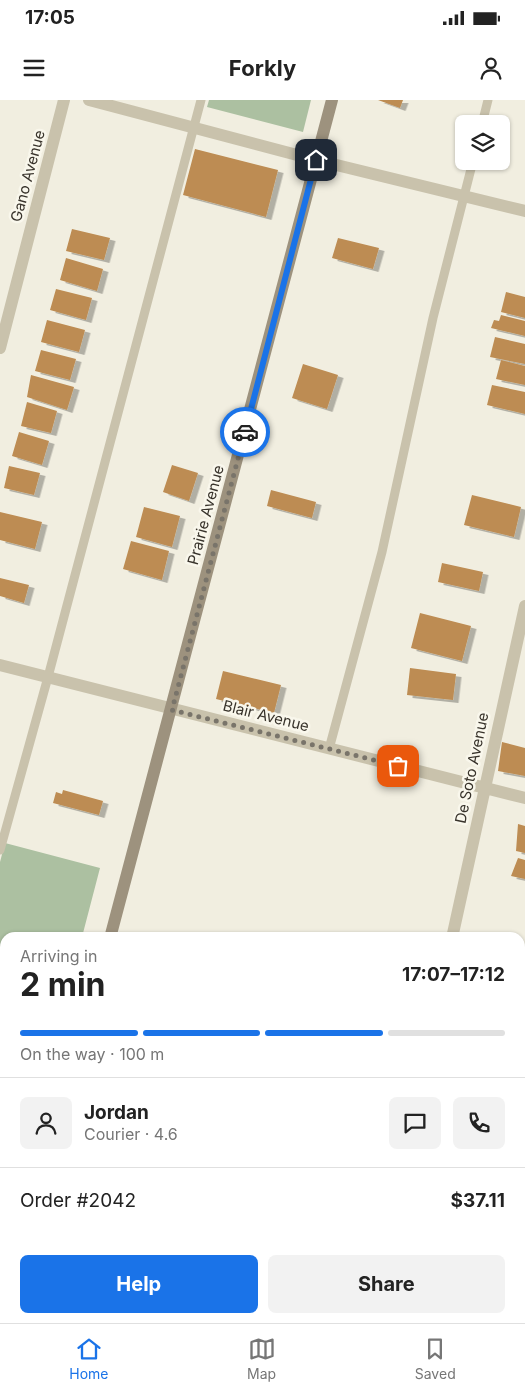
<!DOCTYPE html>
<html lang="en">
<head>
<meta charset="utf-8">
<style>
	:root { --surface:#fff; --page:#f2f2f2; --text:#222; --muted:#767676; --line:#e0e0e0; --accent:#1a73e8 }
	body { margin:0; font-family:Inter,sans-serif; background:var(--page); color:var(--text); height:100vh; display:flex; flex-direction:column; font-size:19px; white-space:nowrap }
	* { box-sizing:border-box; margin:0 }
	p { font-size:16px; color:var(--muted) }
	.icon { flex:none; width:28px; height:28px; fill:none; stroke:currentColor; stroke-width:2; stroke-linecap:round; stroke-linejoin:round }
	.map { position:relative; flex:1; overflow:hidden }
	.drawer { position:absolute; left:0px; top:832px; width:525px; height:391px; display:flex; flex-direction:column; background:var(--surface); border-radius:15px 15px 0 0; box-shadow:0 1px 4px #0004 }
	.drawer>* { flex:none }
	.tools { position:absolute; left:455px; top:15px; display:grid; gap:10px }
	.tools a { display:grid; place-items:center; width:55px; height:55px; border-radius:8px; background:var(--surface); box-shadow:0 1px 4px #0004; font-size:25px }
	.pin { position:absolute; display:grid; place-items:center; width:42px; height:42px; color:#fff; margin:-21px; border-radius:10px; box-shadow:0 2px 8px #0006 }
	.courier { position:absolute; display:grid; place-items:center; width:50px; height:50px; margin:-25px; border:4px solid #1a73e8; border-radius:50%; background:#fff; color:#222; box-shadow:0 1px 6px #0007 }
	.head em { font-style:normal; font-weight:700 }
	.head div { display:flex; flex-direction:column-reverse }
	.head { display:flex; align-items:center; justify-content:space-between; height:85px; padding:0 20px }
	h1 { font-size:32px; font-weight:700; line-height:38px }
	.bar { display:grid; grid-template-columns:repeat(4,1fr); gap:8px 5px; align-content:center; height:60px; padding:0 20px }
	.bar i { height:6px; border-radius:4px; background:var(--line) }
	.bar .on { background:var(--accent) }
	.bar p { grid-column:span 4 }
	.line { display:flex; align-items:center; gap:12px; padding:0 20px; border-top:1px solid var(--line) }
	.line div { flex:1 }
	.round { display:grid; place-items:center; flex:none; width:52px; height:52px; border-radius:8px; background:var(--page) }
	.cta { display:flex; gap:10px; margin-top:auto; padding:10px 20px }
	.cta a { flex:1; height:58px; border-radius:8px; background:var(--accent); color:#fff; font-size:20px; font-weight:700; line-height:58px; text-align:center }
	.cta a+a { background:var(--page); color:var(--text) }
	.status { display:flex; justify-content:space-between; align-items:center; height:35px; padding:0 25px; background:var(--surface); direction:ltr }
	.status svg { height:14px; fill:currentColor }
	header { display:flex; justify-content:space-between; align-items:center; height:65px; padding:0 20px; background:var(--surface); font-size:22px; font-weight:700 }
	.tab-bar { display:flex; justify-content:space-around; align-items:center; height:70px; border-top:1px solid var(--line); background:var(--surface); font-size:14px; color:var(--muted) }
	.tab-bar a { display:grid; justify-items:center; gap:2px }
	.tab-bar .on { color:var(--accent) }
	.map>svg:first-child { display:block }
	.green { fill:#acc0a1 }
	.building { fill:#bd8c52; filter:url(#shadow) }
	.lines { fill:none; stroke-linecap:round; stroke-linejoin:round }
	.lane { stroke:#c9c2ac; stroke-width:9 }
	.street { stroke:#c9c2ac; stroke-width:12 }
	.secondary { stroke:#9d927e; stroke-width:12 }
	.done { stroke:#79746a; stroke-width:5; stroke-dasharray:0 9 }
	.route { stroke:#1a73e8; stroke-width:6 }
	.labels { text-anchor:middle; stroke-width:5; stroke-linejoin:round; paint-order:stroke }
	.street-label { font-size:15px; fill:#38332b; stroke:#f9f7ec }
</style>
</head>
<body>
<div class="status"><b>17:05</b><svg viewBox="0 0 49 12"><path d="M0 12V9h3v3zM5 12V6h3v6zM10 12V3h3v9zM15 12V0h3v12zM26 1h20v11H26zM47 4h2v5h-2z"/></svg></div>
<header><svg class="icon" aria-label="menu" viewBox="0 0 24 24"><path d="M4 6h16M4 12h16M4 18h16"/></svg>Forkly<svg class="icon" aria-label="person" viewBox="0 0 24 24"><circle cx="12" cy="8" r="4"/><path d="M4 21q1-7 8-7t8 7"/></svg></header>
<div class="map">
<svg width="525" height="1223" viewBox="0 0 525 1223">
	<defs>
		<filter id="shadow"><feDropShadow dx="5.5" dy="3" stdDeviation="0" flood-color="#0004"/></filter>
	</defs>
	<rect width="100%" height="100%" fill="#f1eee0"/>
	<!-- green -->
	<path class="green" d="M209,0H311L303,32L207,7Z
		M5,743L100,768L82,837L5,838V927L0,926V762Z"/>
	<!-- building -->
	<path class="building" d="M378,0H403L400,8Z
		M195,49L278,70L266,117L183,95Z
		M72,129L110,138L104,160L66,151Z
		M338,138L379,148L373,169L332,158Z
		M66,158L103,169L97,191L60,180Z
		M56,189L92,198L86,220L50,210Z
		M506,192L525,197V218L501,212Z
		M501,215L525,221V236L491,228L494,220L499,221Z
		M47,220L85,230L79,252L41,242Z
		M495,237L525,244V264L490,257Z
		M41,250L76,259L70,280L35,271Z
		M501,260L525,266V285L496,279Z
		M303,264L338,275L327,309L292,298Z
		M31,275L74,287L67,310L27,297Z
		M492,285L525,292V314L487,305Z
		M27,302L57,311L51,333L21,326Z
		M19,332L49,341L42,365L12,356Z
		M172,365L198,373L189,401L163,392Z
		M9,366L40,373L34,395L4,388Z
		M271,390L316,402L312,418L267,406Z
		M472,395L521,407L514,437L464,425Z
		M144,407L180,416L172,447L136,437Z
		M0,412L42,422L35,449L0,440Z
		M131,441L169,451L162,480L123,469Z
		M442,463L483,472L479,491L438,482Z
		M0,478L29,485L24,503L0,496Z
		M420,513L471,526L462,561L411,548Z
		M410,568L456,574L453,600L407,595Z
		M223,571L281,585L274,613L216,599Z
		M502,642L525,648V676L498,671Z
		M63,690L103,701L99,715L53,703L56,692L62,694Z
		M518,724L525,726V753L516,751Z
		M518,758L525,760V779L511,776Z
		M520,1122L525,1124V1143L520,1142Z
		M520,1182L525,1183V1199L522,1208H520Z
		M520,1212L523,1213L521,1223L474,1222L475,1219H520Z"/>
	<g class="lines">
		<!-- lane -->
		<path class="lane" d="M482,24L488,0
			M329,649L382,452L433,218L473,61
			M0,750L48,577L201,0"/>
		<!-- street -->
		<path class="street" d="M89,0L316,60L525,111
			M0,248L64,0
			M0,565L525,698
			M452,838L525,506
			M0,1060L5,1062
			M431,1223L432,1219"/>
		<!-- secondary -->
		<path class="secondary" d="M110,838L332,0
			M7,1223L8,1219"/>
	</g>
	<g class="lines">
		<!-- done -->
		<path class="done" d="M245,332L172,610L398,666"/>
		<!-- route -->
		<path class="route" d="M245,332L316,60"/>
	</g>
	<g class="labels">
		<!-- street labels -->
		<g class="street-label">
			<text transform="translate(28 76) rotate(-75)" y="5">Gano Avenue</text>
			<text transform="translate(206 415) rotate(-75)" y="5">Prairie Avenue</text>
			<text transform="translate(266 616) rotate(14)" y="5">Blair Avenue</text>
			<text transform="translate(472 668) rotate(-78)" y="5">De Soto Avenue</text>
		</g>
	</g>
</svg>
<div class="tools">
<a><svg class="icon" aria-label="layers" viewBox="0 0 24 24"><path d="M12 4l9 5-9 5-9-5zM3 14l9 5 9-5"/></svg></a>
</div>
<div class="pin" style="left:398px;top:666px;background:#ea580c"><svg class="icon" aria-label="bag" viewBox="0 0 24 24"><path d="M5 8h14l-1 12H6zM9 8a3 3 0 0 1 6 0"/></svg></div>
<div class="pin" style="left:316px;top:60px;background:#1f2937"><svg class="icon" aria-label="home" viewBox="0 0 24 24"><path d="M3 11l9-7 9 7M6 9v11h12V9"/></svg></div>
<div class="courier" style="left:245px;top:332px"><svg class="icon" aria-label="car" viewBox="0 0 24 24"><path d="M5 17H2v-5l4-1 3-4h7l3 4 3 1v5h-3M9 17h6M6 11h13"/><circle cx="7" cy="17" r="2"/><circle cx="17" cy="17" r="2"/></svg></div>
<section class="drawer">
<div class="head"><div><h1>2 min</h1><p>Arriving in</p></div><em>17:07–17:12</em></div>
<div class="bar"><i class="on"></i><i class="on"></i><i class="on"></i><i></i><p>On the way · 100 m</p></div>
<div class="line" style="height:90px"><a class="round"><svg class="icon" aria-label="person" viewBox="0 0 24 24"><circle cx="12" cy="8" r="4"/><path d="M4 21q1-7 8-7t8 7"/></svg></a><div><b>Jordan</b><p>Courier · 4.6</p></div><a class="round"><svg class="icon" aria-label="chat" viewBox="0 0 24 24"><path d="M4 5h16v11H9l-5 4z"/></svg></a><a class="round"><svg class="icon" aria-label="phone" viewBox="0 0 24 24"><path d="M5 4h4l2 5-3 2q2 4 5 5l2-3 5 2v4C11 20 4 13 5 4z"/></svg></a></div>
<div class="line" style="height:65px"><div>Order #2042</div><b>$37.11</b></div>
<div class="cta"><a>Help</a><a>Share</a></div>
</section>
</div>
<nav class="tab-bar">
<a class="on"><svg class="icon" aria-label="home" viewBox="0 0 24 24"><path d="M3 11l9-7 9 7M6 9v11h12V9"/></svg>Home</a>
<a><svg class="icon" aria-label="map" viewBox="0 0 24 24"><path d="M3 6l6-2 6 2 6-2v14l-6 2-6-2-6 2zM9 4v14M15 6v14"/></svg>Map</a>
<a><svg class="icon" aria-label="saved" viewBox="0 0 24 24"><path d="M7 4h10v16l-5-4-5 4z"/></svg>Saved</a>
</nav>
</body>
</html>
